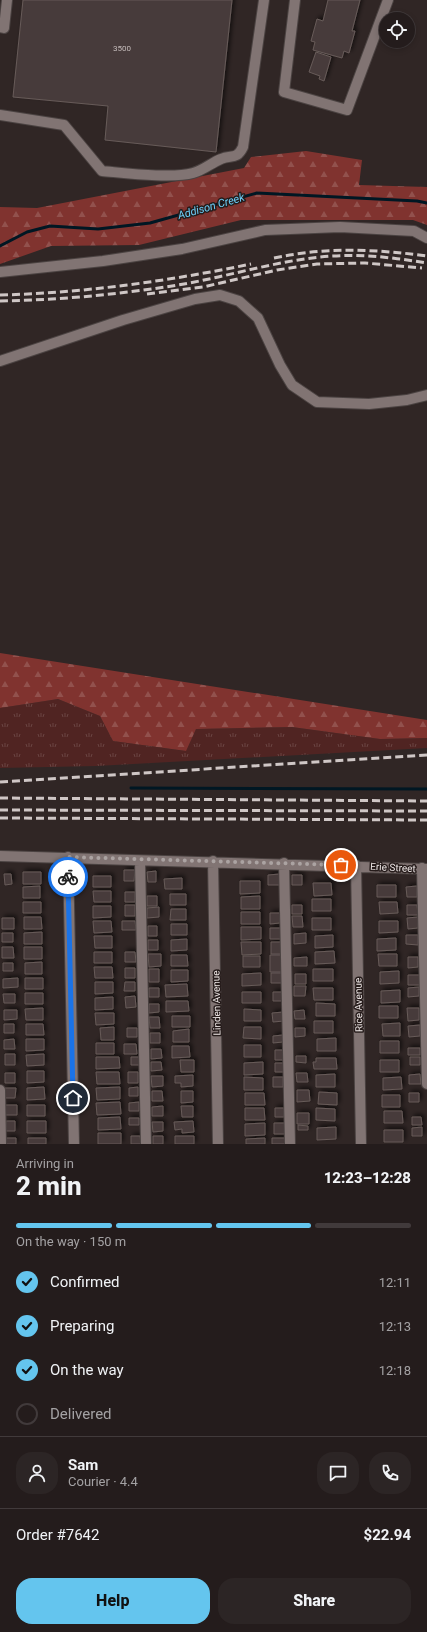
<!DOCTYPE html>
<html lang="en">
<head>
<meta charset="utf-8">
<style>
	:root { --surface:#241c1c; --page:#2c2525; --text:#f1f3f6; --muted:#a3a1a3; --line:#413a3b; --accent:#64c5ee }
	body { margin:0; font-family:Roboto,sans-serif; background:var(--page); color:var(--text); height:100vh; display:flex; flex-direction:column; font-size:15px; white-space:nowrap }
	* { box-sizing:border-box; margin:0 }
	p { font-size:13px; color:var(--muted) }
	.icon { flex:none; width:22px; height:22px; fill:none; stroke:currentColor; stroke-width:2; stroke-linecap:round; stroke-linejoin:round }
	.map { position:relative; height:1144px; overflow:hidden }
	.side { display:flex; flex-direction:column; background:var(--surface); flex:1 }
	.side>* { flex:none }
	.fabs { position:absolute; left:379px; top:12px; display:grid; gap:8px }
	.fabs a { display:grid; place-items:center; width:36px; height:36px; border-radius:50%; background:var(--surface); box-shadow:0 2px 6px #0003,0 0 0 1px var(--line); font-size:20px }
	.pin { position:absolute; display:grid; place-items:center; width:34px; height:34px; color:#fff; margin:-17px; border:2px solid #fff; border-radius:50%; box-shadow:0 1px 4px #0007 }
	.courier { position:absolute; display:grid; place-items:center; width:40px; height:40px; margin:-20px; border:3px solid #1a73e8; border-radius:50%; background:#fff; color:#222; box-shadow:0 1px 5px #0007 }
	.summary em { font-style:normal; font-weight:800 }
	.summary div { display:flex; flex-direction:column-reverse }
	.summary { display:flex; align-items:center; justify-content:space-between; height:68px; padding:0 16px }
	h1 { font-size:26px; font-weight:800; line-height:30px }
	.bar { display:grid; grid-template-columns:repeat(4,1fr); gap:6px 4px; align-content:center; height:48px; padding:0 16px }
	.bar i { height:5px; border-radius:3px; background:var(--line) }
	.bar .selected { background:var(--accent) }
	.bar p { grid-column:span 4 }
	.line { display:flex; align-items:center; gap:10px; padding:0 16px; border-top:1px solid var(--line) }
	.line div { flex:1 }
	.round { display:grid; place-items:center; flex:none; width:42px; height:42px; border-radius:16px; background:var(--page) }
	ol { padding:0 16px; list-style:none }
	li { display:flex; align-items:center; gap:12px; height:44px }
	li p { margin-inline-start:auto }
	li .icon { padding:4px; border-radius:50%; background:var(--accent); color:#111; stroke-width:4 }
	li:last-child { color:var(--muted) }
	li i { width:22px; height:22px; border:2px solid var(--line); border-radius:50% }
	.action { display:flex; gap:8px; margin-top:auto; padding:8px 16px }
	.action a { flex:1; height:46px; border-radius:16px; background:var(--accent); color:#111; font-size:16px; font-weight:800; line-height:46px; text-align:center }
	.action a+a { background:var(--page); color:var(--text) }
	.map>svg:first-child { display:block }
	.grass { fill:url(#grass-tufts) }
	.forest { fill:url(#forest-firs) }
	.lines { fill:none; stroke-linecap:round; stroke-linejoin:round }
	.stream { stroke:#001723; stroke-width:3 }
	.building { fill:#473b3a; stroke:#675b59; filter:url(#shadow) }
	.minor-casing { stroke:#4b4342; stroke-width:12 }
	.minor { stroke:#817473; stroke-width:10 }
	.rail { stroke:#cfc7c6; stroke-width:3; stroke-dasharray:8 4; stroke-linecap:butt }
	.done { stroke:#aba3a2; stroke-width:4; stroke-dasharray:0 7.2 }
	.route { stroke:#1a73e8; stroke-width:5 }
	.labels { text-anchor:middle; stroke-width:3; stroke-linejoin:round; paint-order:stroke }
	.number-label { font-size:8px; fill:#c4bbba }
	.street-label { font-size:10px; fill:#ede6e5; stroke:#261c1b }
	.water-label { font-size:11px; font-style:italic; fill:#6dd0fb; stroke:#261c1b }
</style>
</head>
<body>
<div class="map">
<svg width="427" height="1144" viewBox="0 0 427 1144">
	<defs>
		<pattern id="grass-tufts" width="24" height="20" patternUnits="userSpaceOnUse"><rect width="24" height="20" fill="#502422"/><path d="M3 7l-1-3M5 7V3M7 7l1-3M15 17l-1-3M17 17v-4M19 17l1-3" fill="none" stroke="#6a4442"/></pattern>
		<pattern id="forest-firs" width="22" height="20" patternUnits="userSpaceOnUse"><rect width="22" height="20" fill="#80332f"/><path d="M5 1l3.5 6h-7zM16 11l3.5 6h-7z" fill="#92514d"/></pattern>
		<filter id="shadow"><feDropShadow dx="2.5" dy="-2.5" stdDeviation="2" flood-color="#0009"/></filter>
	</defs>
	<rect width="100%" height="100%" fill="#302625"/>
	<!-- grass -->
	<path class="grass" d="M58,699L100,716L113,741L185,751L196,729L292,727L380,739L427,738V748L96,766L0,768V708Z"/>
	<!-- forest -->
	<path class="forest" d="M306,151L362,160L359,185L427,187V225L413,220H241L139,245L51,246L0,264V207L37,208L244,168L251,157Z
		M0,653L427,720V738L380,739L292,727L196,729L186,751L113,741L100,716L58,699L0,708Z"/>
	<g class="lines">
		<!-- stream -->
		<path class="stream" d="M0,246L27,232L50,226L98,229L150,223L257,193L417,201L427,203
			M131,788L427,789"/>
	</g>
	<!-- building -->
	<path class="building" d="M23,0H232L216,152L105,140L108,106L13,97Z
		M328,0H360L352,31H355L349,53L344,51L342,58L313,50L315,42L311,41L317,19L323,21Z
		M316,52L331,57L324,81L319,79L320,76L309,72Z
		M124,870H135L134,881H124Z
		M156,871V882H148L147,872Z
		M23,872H41V884H23Z
		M4,874H11L12,884L5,885Z
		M280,874V885H268V875Z
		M292,875H302V885H292Z
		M93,876H111V887H93Z
		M182,878V889H165L164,879Z
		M240,881H260V893L240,894Z
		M313,883H331L332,895L314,896Z
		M377,885H396V897H377Z
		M40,886V898H23V887Z
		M417,886V897H407L406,887Z
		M93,891H111V902H94Z
		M125,892H135V902H125Z
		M170,894H186V905H170Z
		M147,896H157V906H147Z
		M260,896V909H241V897Z
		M312,899H331V911H312Z
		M23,902H41V913H23Z
		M379,902H397L398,913L380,914Z
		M125,905H135V916H125Z
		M292,905H302V914H292Z
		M407,905H417L418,915H407Z
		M93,906H111V917L93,918Z
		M159,907V917L147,918V908Z
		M171,909H186V920H170Z
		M241,912H260V924H241Z
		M270,913H280V923L270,924Z
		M292,916H302L303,927H293Z
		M24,917H41L42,929H24Z
		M418,917V928L408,929L407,918Z
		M2,918H14V929H2Z
		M312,918H331V930H312Z
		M93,921H111L112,932L94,933Z
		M122,921H135L136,930H122Z
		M379,921H398V932L379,933Z
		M171,924H187V935H171Z
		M148,926H157V936H148Z
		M241,927H261V939L241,940Z
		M270,928H281V939H270Z
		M42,932V944H24V933Z
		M2,933H13V942H2Z
		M306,933V943L294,944V934Z
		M333,935V947L315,948V936Z
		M406,935H418V945L406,944Z
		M94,936H112V948H95Z
		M396,938V950L377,951V939Z
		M187,939V950L171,951V940Z
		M148,940H158V950H148Z
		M241,942H261V954L242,955Z
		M271,942H281V954H271Z
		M2,947H13L14,958H2Z
		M24,947H42V959H24Z
		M334,951L335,963L315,964V952Z
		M94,952H112V963H94Z
		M125,952H135L136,962H125Z
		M148,954H161V966L149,967Z
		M378,954H397V966H379Z
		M171,955H187L188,966H171Z
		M270,955H282V972H270Z
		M243,956H260V967H243Z
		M307,957V966H294V958Z
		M408,957H418V967L408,968Z
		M42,962V974H25V963Z
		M3,963H13V971H3Z
		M94,967H112L113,978H95Z
		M125,968H135V978H125Z
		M149,969H159V982H149Z
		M313,969H333V981H313Z
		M171,970H188V981L171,982Z
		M399,971V983L380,984V972Z
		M261,973V985L242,986V974Z
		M271,973H282V983H271Z
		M295,974H306V984H295Z
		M408,975H420V985H408Z
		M18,978V987L3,988V979Z
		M25,978H43V989H25Z
		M95,982H113V993L95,994Z
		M125,982H135V991H124Z
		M187,984L188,996L166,997L165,985Z
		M294,986H306L305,996H294Z
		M419,987V996L408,997V988Z
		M149,988H159V997H149Z
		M313,988H333V1000H314Z
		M400,990V1002L381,1003V991Z
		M242,992H261V1003H242Z
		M273,992H282V1001H273Z
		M25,993H43V1004H25Z
		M3,994H15V1003H4Z
		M135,996L136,1007L126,1008L125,997Z
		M113,997V1009L95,1010V998Z
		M166,1001H188L189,1011L166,1012Z
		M316,1003L335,1004V1016H316Z
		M149,1004H159V1012L149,1013Z
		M379,1006H398V1018H379Z
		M43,1008V1020H26L25,1009Z
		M407,1008H419V1020L408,1021Z
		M244,1009L261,1010V1021H244Z
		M4,1010H17V1019L4,1020Z
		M304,1010L305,1019H295L294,1011Z
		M284,1012V1021L273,1022L272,1013Z
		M95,1013H114V1024L96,1025Z
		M172,1016H190V1027H172Z
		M149,1017H159L160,1028H150Z
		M314,1021H333V1033H314Z
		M400,1023V1036H383L382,1024Z
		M4,1024H14V1033H4Z
		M26,1024H43L44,1035H26Z
		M420,1025V1036L409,1037L408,1026Z
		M114,1027V1040H101L100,1028Z
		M244,1027H261V1039L243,1038Z
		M127,1028H137V1037H127Z
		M295,1028H305V1036L295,1037Z
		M189,1029V1042H173V1031Z
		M150,1033H160V1043H150Z
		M283,1035V1042L273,1043V1036Z
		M336,1038V1051H317V1039Z
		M14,1039L15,1049H4V1040Z
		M26,1039H44V1050L26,1051Z
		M380,1041H399V1053H380Z
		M96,1043H114V1054H96Z
		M124,1044H136L137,1054H124Z
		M244,1045H261V1057H244Z
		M172,1046H189L190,1057L172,1058Z
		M408,1048H420V1055H408Z
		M151,1049H161L162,1058L151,1059Z
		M275,1050H284L285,1060H275Z
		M5,1054H15V1065H5Z
		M44,1054V1065L27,1066L26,1055Z
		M296,1056H306V1063L296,1062Z
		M96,1057H119L120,1068L96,1069Z
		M131,1057H140V1065H131Z
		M410,1057H420V1065H410Z
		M316,1058H336L337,1069H314L313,1062H316Z
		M180,1060H194V1072H181Z
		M380,1060H399V1072H380Z
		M151,1062H161L162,1070L151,1071Z
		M263,1062V1074L244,1075V1063Z
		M275,1063H285V1072H275Z
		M27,1071H44V1082L27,1083Z
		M96,1072H119L120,1084H97Z
		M128,1072H138V1083H128Z
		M5,1073H15V1083H5Z
		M296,1073H307L308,1082H297Z
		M335,1074V1087H316V1075Z
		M420,1074L421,1084H409V1075Z
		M193,1075V1086L181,1087V1083H175V1076Z
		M151,1076H163V1086L152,1087Z
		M244,1077L263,1078V1090H244Z
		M273,1077H283V1087H273Z
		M401,1077L402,1089L383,1090V1078Z
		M44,1087L45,1099L27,1100V1088Z
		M120,1087V1099L97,1100L96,1088Z
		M138,1087V1096H129V1088Z
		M5,1088H16L15,1098H5Z
		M297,1090H309L310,1101L297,1102Z
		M152,1091H162L163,1101H152Z
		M181,1091H193V1102L181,1103Z
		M319,1092L337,1093V1105L318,1104Z
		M245,1093H264L265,1105H245Z
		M409,1093H419V1102H409Z
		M382,1095H400V1107H382Z
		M120,1102L121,1114L97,1115L96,1103Z
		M139,1102V1111H129V1103Z
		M5,1105H17V1115H5Z
		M27,1105H45V1116H27Z
		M163,1106V1116H152V1107Z
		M181,1106H193V1117H182Z
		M245,1108H264L265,1120H245Z
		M275,1108H284V1117H275Z
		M316,1108L335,1109V1121L316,1120Z
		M384,1111H402L403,1123H384Z
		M297,1113H309V1124H297Z
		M120,1117L121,1129L98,1130V1118Z
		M412,1117H421L422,1125H412Z
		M129,1118H139V1125H129Z
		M6,1121H15V1131H6Z
		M27,1121H46V1133H27Z
		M193,1121L194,1132L182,1133V1129L175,1130L174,1122Z
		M152,1122H163V1131L153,1132Z
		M265,1123V1135L245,1136V1124Z
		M274,1123H285V1134H274Z
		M298,1125L308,1126V1130H298Z
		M336,1127V1139L317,1140V1128Z
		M422,1127V1136H412V1128Z
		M384,1130H403V1142H384Z
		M98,1133H121V1144H98Z
		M131,1136H140L141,1144H131Z
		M153,1136H163V1144H153Z
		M175,1136H194V1144H175Z
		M6,1138H16V1144H6Z
		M28,1138H46V1144H28Z
		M265,1138V1144H246V1139Z
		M272,1138H285V1144H272Z"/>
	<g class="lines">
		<defs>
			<path id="minor" d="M295,0L284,92L347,110L388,0
				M0,27L4,28L7,0
				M0,115L64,125L102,171C125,173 172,179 193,173C204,170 211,163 221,159C231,154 236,161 243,147L264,0
				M0,272L103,261L182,249L265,230L340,227L414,231L427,238
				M0,361L123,320L195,299L220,295L239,301L258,318L280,365L292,385L317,402L369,404L407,400L427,395
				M0,856L427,869
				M68,857L74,1144
				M140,861L146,1144
				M213,861L218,1144
				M284,863L290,1144
				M356,865L361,1144
				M422,868L427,1084
				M0,1090L1,1144"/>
		</defs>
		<!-- minor casing -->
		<use href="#minor" class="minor-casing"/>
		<!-- minor -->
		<use href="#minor" class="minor"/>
		<!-- rail -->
		<path class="rail" d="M274,258C326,247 375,249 427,256
			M147,294L203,287L277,270L317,264L365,263L422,268
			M0,295C84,293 169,281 251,264
			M0,301C61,300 124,294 184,284C234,275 283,259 333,256C365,254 396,258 427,263
			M0,782L427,755
			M0,798L427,801
			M0,810L427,811
			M0,818L427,820"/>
	</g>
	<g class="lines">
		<!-- done -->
		<path class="done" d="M68,877V857L341,865"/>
		<!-- route -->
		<path class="route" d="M68,877L73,1098"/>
	</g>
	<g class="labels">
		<!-- number labels -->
		<g class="number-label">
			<text x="122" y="51">3500</text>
		</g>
		<!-- street labels -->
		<g class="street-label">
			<text transform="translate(393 867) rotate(3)" y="4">Erie Street</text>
			<text transform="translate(216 1003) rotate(-91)" y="4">Linden Avenue</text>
			<text transform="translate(358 1005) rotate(-91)" y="4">Rice Avenue</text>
		</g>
		<!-- water labels -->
		<g class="water-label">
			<text transform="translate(211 206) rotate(-16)" y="4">Addison Creek</text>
		</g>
	</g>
</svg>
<div class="fabs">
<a><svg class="icon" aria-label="locate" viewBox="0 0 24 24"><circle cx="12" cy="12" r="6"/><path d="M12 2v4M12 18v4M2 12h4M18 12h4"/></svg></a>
</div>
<div class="pin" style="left:341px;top:865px;background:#ea580c"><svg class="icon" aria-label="bag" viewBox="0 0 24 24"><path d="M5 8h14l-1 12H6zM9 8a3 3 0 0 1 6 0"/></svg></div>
<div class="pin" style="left:73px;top:1098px;background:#1f2937"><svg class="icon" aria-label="home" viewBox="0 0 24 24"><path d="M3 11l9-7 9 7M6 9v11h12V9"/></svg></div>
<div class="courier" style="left:68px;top:877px"><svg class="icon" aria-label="bike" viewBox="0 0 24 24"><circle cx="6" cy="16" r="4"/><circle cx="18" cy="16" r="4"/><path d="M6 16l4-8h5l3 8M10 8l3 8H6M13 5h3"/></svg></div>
</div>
<section class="side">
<div class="summary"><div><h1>2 min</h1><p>Arriving in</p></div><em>12:23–12:28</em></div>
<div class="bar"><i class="selected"></i><i class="selected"></i><i class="selected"></i><i></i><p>On the way · 150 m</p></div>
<ol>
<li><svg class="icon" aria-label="check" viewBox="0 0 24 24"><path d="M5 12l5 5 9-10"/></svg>Confirmed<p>12:11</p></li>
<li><svg class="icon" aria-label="check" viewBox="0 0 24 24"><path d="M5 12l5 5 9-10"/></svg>Preparing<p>12:13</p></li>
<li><svg class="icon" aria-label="check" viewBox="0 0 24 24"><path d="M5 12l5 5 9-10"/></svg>On the way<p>12:18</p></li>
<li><i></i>Delivered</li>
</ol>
<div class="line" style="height:72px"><a class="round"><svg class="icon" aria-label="person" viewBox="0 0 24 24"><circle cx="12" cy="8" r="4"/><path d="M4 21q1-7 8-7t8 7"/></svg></a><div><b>Sam</b><p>Courier · 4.4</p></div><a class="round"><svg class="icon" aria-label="chat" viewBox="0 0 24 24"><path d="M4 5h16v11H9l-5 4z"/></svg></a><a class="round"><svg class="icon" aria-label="phone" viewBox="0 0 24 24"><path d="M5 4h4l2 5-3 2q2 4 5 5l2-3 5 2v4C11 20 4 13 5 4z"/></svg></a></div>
<div class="line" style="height:52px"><div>Order #7642</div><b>$22.94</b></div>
<div class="action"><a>Help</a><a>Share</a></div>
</section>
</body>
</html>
